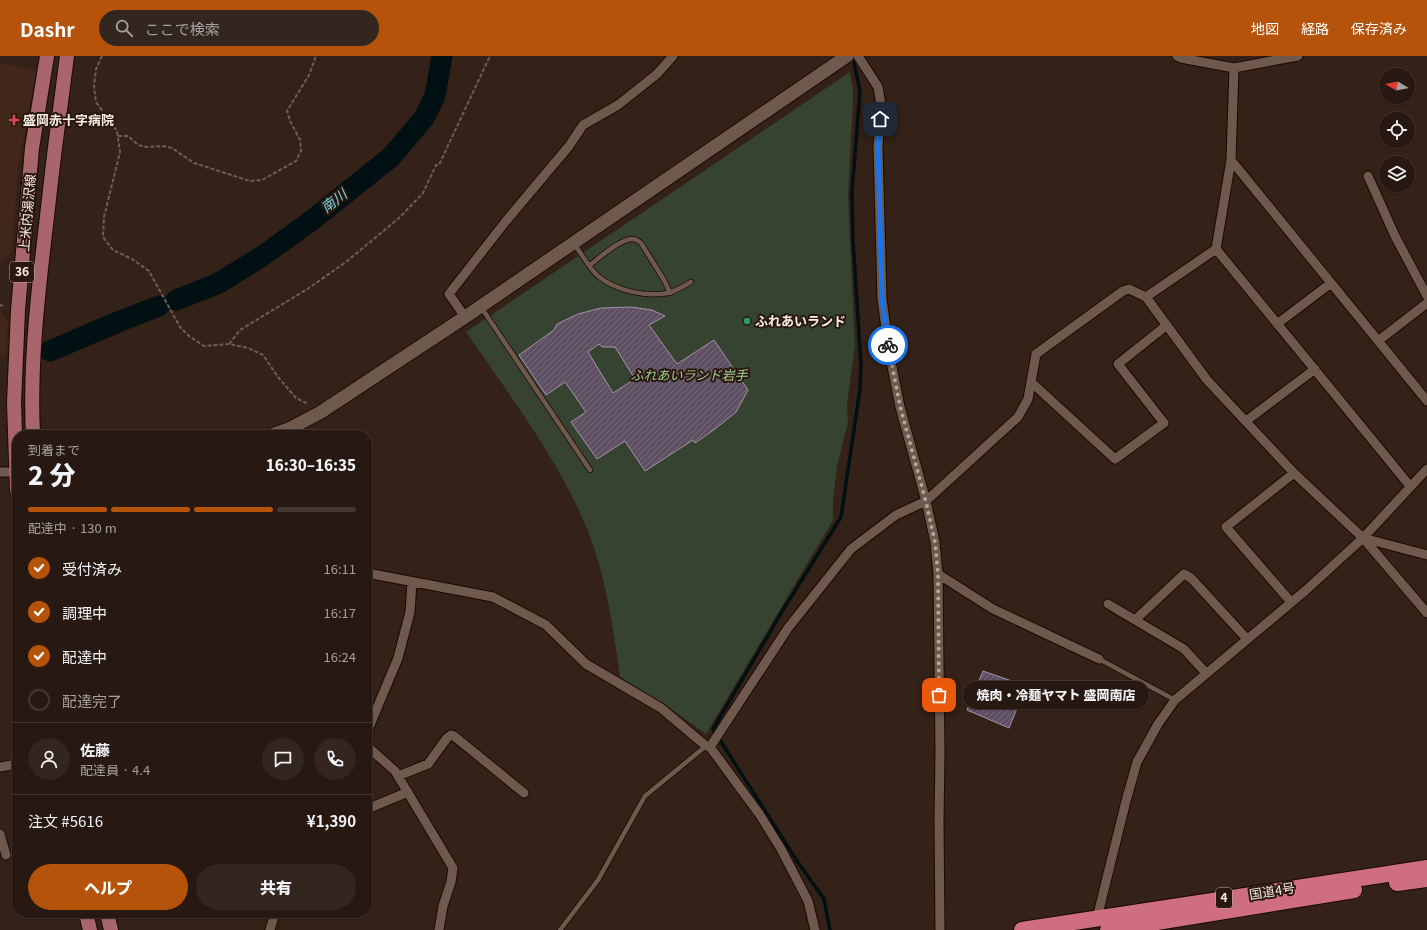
<!DOCTYPE html>
<html lang="ja">
<head>
<meta charset="utf-8">
<style>
	:root { --surface:#271911; --page:#33261f; --text:#f1f3f6; --muted:#a4a09f; --line:#433831; --accent:#b45309 }
	body { margin:0; font-family:Georgia,"Noto Sans JP",serif; background:var(--page); color:var(--text); height:100vh; display:flex; flex-direction:column; font-size:15px; white-space:nowrap }
	* { box-sizing:border-box; margin:0 }
	p { font-size:13px; color:var(--muted) }
	.icon { flex:none; width:22px; height:22px; fill:none; stroke:currentColor; stroke-width:2; stroke-linecap:round; stroke-linejoin:round }
	.map { position:relative; flex:1; overflow:hidden }
	.sheet { position:absolute; left:12px; top:374px; width:360px; height:488px; display:flex; flex-direction:column; background:var(--surface); border-radius:16px; box-shadow:0 1px 3px #0004,0 0 0 1px var(--line) }
	.sheet>* { flex:none }
	.needle { width:26px; rotate:280deg }
	.fabs { position:absolute; left:1379px; top:12px; display:grid; gap:8px }
	.fabs a { display:grid; place-items:center; width:36px; height:36px; border-radius:50%; background:var(--surface); box-shadow:0 1px 3px #0004,0 0 0 1px var(--line); font-size:20px }
	.pin { position:absolute; display:grid; place-items:center; width:34px; height:34px; color:#fff; margin:-17px; border-radius:8px; box-shadow:0 2px 6px #0006 }
	.courier { position:absolute; display:grid; place-items:center; width:40px; height:40px; margin:-20px; border:3px solid #1a73e8; border-radius:50%; background:#fff; color:#222; box-shadow:0 1px 5px #0007 }
	.bubble { position:absolute; height:28px; border-radius:14px; background:var(--surface); box-shadow:0 1px 3px #0004,0 0 0 1px var(--line); font-size:13px; font-weight:800; line-height:28px; text-align:center }
	.headline em { font-style:normal; font-weight:800 }
	.headline div { display:flex; flex-direction:column-reverse }
	.headline { display:flex; align-items:center; justify-content:space-between; height:68px; padding:0 16px }
	h1 { font-size:26px; font-weight:800; line-height:30px }
	.bar { display:grid; grid-template-columns:repeat(4,1fr); gap:6px 4px; align-content:center; height:48px; padding:0 16px }
	.bar i { height:5px; border-radius:3px; background:var(--line) }
	.bar .on { background:var(--accent) }
	.bar p { grid-column:span 4 }
	.line { display:flex; align-items:center; gap:10px; padding:0 16px; border-top:1px solid var(--line) }
	.line div { flex:1 }
	.round { display:grid; place-items:center; flex:none; width:42px; height:42px; border-radius:21px; background:var(--page) }
	ol { padding:0 16px; list-style:none }
	li { display:flex; align-items:center; gap:12px; height:44px }
	li p { margin-inline-start:auto }
	li .icon { padding:4px; border-radius:50%; background:var(--accent); color:#fff; stroke-width:4 }
	li:last-child { color:var(--muted) }
	li i { width:22px; height:22px; border:2px solid var(--line); border-radius:50% }
	.primary-button { display:flex; gap:8px; margin-top:auto; padding:8px 16px }
	.primary-button a { flex:1; height:46px; border-radius:24px; background:var(--accent); color:#fff; font-size:16px; font-weight:800; line-height:46px; text-align:center }
	.primary-button a+a { background:var(--page); color:var(--text) }
	header { display:flex; align-items:center; gap:24px; box-sizing:border-box; height:56px; padding:0 20px; background:var(--accent); color:#fff }
	header strong { font-size:19px }
	nav { display:flex; gap:22px; margin-inline-start:auto; font-size:14px }
	.search { width:280px; height:36px; background:var(--page); display:flex; align-items:center; gap:10px; box-sizing:border-box; padding:0 14px; border-radius:22px; color:var(--muted); font-size:15px }
	.map>svg:first-child { display:block }
	.built { fill:#402719 }
	.green { fill:#354330 }
	.lines { fill:none; stroke-linecap:round; stroke-linejoin:round }
	.stream { stroke:#011012; stroke-width:3.5 }
	.river { stroke:#011012; stroke-width:21 }
	.building { fill:url(#building-hatch); stroke:#a494a9; fill-rule:evenodd }
	.lane-casing { stroke:#1b0a03; stroke-width:6 }
	.street-casing { stroke:#1b0a03; stroke-width:11 }
	.secondary-casing { stroke:#1b0a03; stroke-width:15 }
	.primary-casing { stroke:#1b0a03; stroke-width:16 }
	.highway-casing { stroke:#1b0a03; stroke-width:18 }
	.path { stroke:#705e55; stroke-width:2; stroke-dasharray:4 2; stroke-linecap:butt }
	.lane { stroke:#6f594d; stroke-width:4.5 }
	.street { stroke:#6f594d; stroke-width:9 }
	.secondary { stroke:#6f594d; stroke-width:13 }
	.primary { stroke:#a8666c; stroke-width:14 }
	.highway { stroke:#ce6e80; stroke-width:16 }
	.done { stroke:#b5a69e; stroke-width:4; stroke-dasharray:0 7.2 }
	.route { stroke:#1a73e8; stroke-width:5 }
	.health-dot { fill:#e0444e; stroke:#2a180e; stroke-width:1.5 }
	.leisure-dot { fill:#2e9e5b; stroke:#2a180e; stroke-width:1.5 }
	.labels { text-anchor:middle; stroke-width:4; stroke-linejoin:round; paint-order:stroke }
	.shield { fill:#2a180e; stroke:#bcada5; stroke-width:1 }
	.shield-label { font-size:12px; font-weight:bold; fill:#faede6 }
	.poi-label { font-size:13px; font-weight:bold; fill:#faede6; stroke:#2a180e; text-anchor:start }
	.street-label { font-size:13px; fill:#faede6; stroke:#2a180e }
	.park-label { font-size:13px; font-style:italic; fill:#a2cf95; stroke:#2a180e }
	.water-label { font-size:14px; font-style:italic; fill:#7cdae7; stroke:#2a180e }
</style>
</head>
<body>
<header>
<strong>Dashr</strong>
<div class="search"><svg class="icon" aria-label="search" viewBox="0 0 24 24"><circle cx="10" cy="10" r="6"/><path d="M15 15l6 6"/></svg>ここで検索</div>
<nav><a>地図</a><a>経路</a><a>保存済み</a></nav>
</header>
<div class="map">
<svg width="1427" height="874" viewBox="0 0 1427 874">
	<defs>
		<pattern id="building-hatch" width="6" height="6" patternUnits="userSpaceOnUse"><rect width="6" height="6" fill="#5e5062"/><path d="M-1 1l2-2M0 6l6-6M5 7l2-2" fill="none" stroke="#766a78"/></pattern>
	</defs>
	<rect width="100%" height="100%" fill="#342117"/>
	<!-- built -->
	<path class="built" d="M0,7L36,14L18,114L12,195L0,208Z
		M0,255L8,265L6,301L0,303Z"/>
	<!-- green -->
	<path class="green" d="M850,16L853,33V46L848,141L855,289L847,349L848,367L837,410L833,445V464L706,678L662,647L626,625L620,620C613,571 606,521 588,475C558,402 510,340 466,276Z"/>
	<g class="lines">
		<!-- stream -->
		<path class="stream" d="M830,874L824,843L797,805L713,673L783,554L841,461L860,333L861,307L853,185L852,135L860,35L854,7"/>
		<!-- river -->
		<path class="river" d="M176,244L217,228L261,201L311,165L391,101L424,62L435,40L442,0
			M50,295L118,266L159,250"/>
	</g>
	<!-- building -->
	<path class="building" d="M631,251L652,254L665,260L649,269L677,308L714,284L748,334L736,356L715,373L695,387L693,384L645,415L625,385L597,403L571,366L586,356L565,326L546,339L519,299L554,274L557,268L578,258L601,252ZM599,288L602,291H615L635,323L613,337L588,296Z
		M983,615L1026,630L1009,672L967,654Z"/>
	<g class="lines">
		<defs>
			<path id="lane" d="M574,188C581,197 590,213 598,220C616,235 646,241 668,237C676,235 684,230 691,226
				M590,209C599,202 621,182 633,183C636,183 638,185 641,187L664,224L670,237
				M481,251L590,414
				M1099,603L1175,644
				M560,874L598,824L645,740L706,690"/>
			<path id="street" d="M858,0L878,31L881,49L878,91L882,243L889,295L900,351L926,445L935,486L938,518L940,696L939,764L940,874
				M1177,0L1181,2L1234,12L1298,0
				M1231,104L1427,345
				M1368,120L1395,180L1427,240
				M1216,193L1410,430
				M1146,241L1216,193L1231,104L1234,12
				M465,261L449,238L506,165L569,90L583,69L618,49L657,18L673,0
				M1277,268L1331,227
				M1378,285L1427,247
				M1031,326L1115,403L1164,367L1118,308L1167,269
				M1246,365L1315,313
				M0,416H15
				M1363,482L1427,499
				M367,517L493,541L546,569L586,608L661,652L706,690L710,691L760,759L781,793L808,845L815,874
				M938,518L993,553L1099,603
				M1291,546L1226,471L1294,417
				M1108,548L1184,593L1206,617
				M1135,564L1184,518L1191,522L1247,583
				M367,676L398,602L410,556L412,526
				M367,690L395,715L453,812L451,826L443,850L439,874
				M710,691L788,572L851,493L896,459L926,445L1018,361L1028,343L1036,298L1123,235L1129,233L1146,241L1207,324L1294,417L1363,482L1427,557
				M0,711L17,708
				M398,720L428,708L447,682L451,679L454,680L524,737
				M367,753L408,736
				M0,778L6,799
				M1097,862L1126,745L1137,706L1158,668L1175,644L1305,535L1363,482L1427,413
				M270,874L275,857"/>
			<path id="secondary" d="M272,379L289,373L321,356L465,261L847,0"/>
			<path id="primary" d="M33,379C30,317 36,256 43,195C50,130 58,65 67,0
				M17,434L14,347L18,254L32,92L47,0
				M86,857L90,874
				M107,857L111,874"/>
			<path id="highway" d="M1397,827L1427,823
				M1022,874L1427,812
				M1108,874L1354,834"/>
		</defs>
		<!-- lane casing -->
		<use href="#lane" class="lane-casing"/>
		<!-- street casing -->
		<use href="#street" class="street-casing"/>
		<!-- secondary casing -->
		<use href="#secondary" class="secondary-casing"/>
		<!-- primary casing -->
		<use href="#primary" class="primary-casing"/>
		<!-- highway casing -->
		<use href="#highway" class="highway-casing"/>
		<!-- path -->
		<path class="path" d="M102,0L96,13L94,30L96,46L117,75L120,96L104,161L103,181L113,194L132,203L149,215L180,271L189,280L204,290L229,288L248,292L263,299L278,321L296,342L308,348
			M118,80H128L138,89L147,91L163,90L172,92L194,107L250,125L262,124L296,105L301,95L300,84L290,65L287,55L309,19L316,0
			M0,249L3,250
			M229,288L240,274L309,232L346,206L399,162L423,137L436,109H439L490,0"/>
		<!-- lane -->
		<use href="#lane" class="lane"/>
		<!-- street -->
		<use href="#street" class="street"/>
		<!-- secondary -->
		<use href="#secondary" class="secondary"/>
		<!-- primary -->
		<use href="#primary" class="primary"/>
		<!-- highway -->
		<use href="#highway" class="highway"/>
	</g>
	<g class="lines">
		<!-- done -->
		<path class="done" d="M888,289L900,350L926,446L935,486L938,518L939,639"/>
		<!-- route -->
		<path class="route" d="M880,63L878,91L882,243L888,289"/>
	</g>
	<!-- markers -->
	<path class="health-dot" d="M12 58h4v4h4v4h-4v4h-4v-4h-4v-4h4z"/>
	<circle class="leisure-dot" cx="747" cy="265" r="4"/>
	<g class="labels">
		<!-- shield labels -->
		<g class="shield">
			<rect x="10" y="206" width="24" height="20" rx="3"/>
			<rect x="1216" y="832" width="16" height="20" rx="3"/>
		</g>
		<g class="shield-label">
			<text x="22" y="220">36</text>
			<text x="1224" y="846">4</text>
		</g>
		<!-- poi labels -->
		<g class="poi-label">
			<text x="23" y="69">盛岡赤十字病院</text>
			<text x="755" y="270">ふれあいランド</text>
		</g>
		<!-- street labels -->
		<g class="street-label">
			<text transform="translate(27 157) rotate(-85)" y="5">上米内湯沢線</text>
			<text transform="translate(1272 835) rotate(-9)" y="5">国道4号</text>
		</g>
		<!-- park labels -->
		<g class="park-label">
			<text x="689" y="324">ふれあいランド岩手</text>
		</g>
		<!-- water labels -->
		<g class="water-label">
			<text transform="translate(334 145) rotate(-38)" y="5">南川</text>
		</g>
	</g>
</svg>
<div class="fabs">
<a><svg class="needle" viewBox="-14 -14 28 28"><path d="M0-13l5 13h-10z" fill="#e53935"/><path d="M0 13l5-13h-10z" fill="#a4a09f"/></svg></a>
<a><svg class="icon" aria-label="locate" viewBox="0 0 24 24"><circle cx="12" cy="12" r="6"/><path d="M12 2v4M12 18v4M2 12h4M18 12h4"/></svg></a>
<a><svg class="icon" aria-label="layers" viewBox="0 0 24 24"><path d="M12 4l9 5-9 5-9-5zM3 14l9 5 9-5"/></svg></a>
</div>
<div class="pin" style="left:939px;top:639px;background:#ea580c"><svg class="icon" aria-label="bag" viewBox="0 0 24 24"><path d="M5 8h14l-1 12H6zM9 8a3 3 0 0 1 6 0"/></svg></div>
<div class="pin" style="left:880px;top:63px;background:#1f2937"><svg class="icon" aria-label="home" viewBox="0 0 24 24"><path d="M3 11l9-7 9 7M6 9v11h12V9"/></svg></div>
<div class="courier" style="left:888px;top:289px"><svg class="icon" aria-label="bike" viewBox="0 0 24 24"><circle cx="6" cy="16" r="4"/><circle cx="18" cy="16" r="4"/><path d="M6 16l4-8h5l3 8M10 8l3 8H6M13 5h3"/></svg></div>
<div class="bubble" style="left:963px;top:625px;width:186px">焼肉・冷麺ヤマト 盛岡南店</div>
<section class="sheet">
<div class="headline"><div><h1>2 分</h1><p>到着まで</p></div><em>16:30–16:35</em></div>
<div class="bar"><i class="on"></i><i class="on"></i><i class="on"></i><i></i><p>配達中 · 130 m</p></div>
<ol>
<li><svg class="icon" aria-label="check" viewBox="0 0 24 24"><path d="M5 12l5 5 9-10"/></svg>受付済み<p>16:11</p></li>
<li><svg class="icon" aria-label="check" viewBox="0 0 24 24"><path d="M5 12l5 5 9-10"/></svg>調理中<p>16:17</p></li>
<li><svg class="icon" aria-label="check" viewBox="0 0 24 24"><path d="M5 12l5 5 9-10"/></svg>配達中<p>16:24</p></li>
<li><i></i>配達完了</li>
</ol>
<div class="line" style="height:72px"><a class="round"><svg class="icon" aria-label="person" viewBox="0 0 24 24"><circle cx="12" cy="8" r="4"/><path d="M4 21q1-7 8-7t8 7"/></svg></a><div><b>佐藤</b><p>配達員 · 4.4</p></div><a class="round"><svg class="icon" aria-label="chat" viewBox="0 0 24 24"><path d="M4 5h16v11H9l-5 4z"/></svg></a><a class="round"><svg class="icon" aria-label="phone" viewBox="0 0 24 24"><path d="M5 4h4l2 5-3 2q2 4 5 5l2-3 5 2v4C11 20 4 13 5 4z"/></svg></a></div>
<div class="line" style="height:52px"><div>注文 #5616</div><b>¥1,390</b></div>
<div class="primary-button"><a>ヘルプ</a><a>共有</a></div>
</section>
</div>
</body>
</html>
